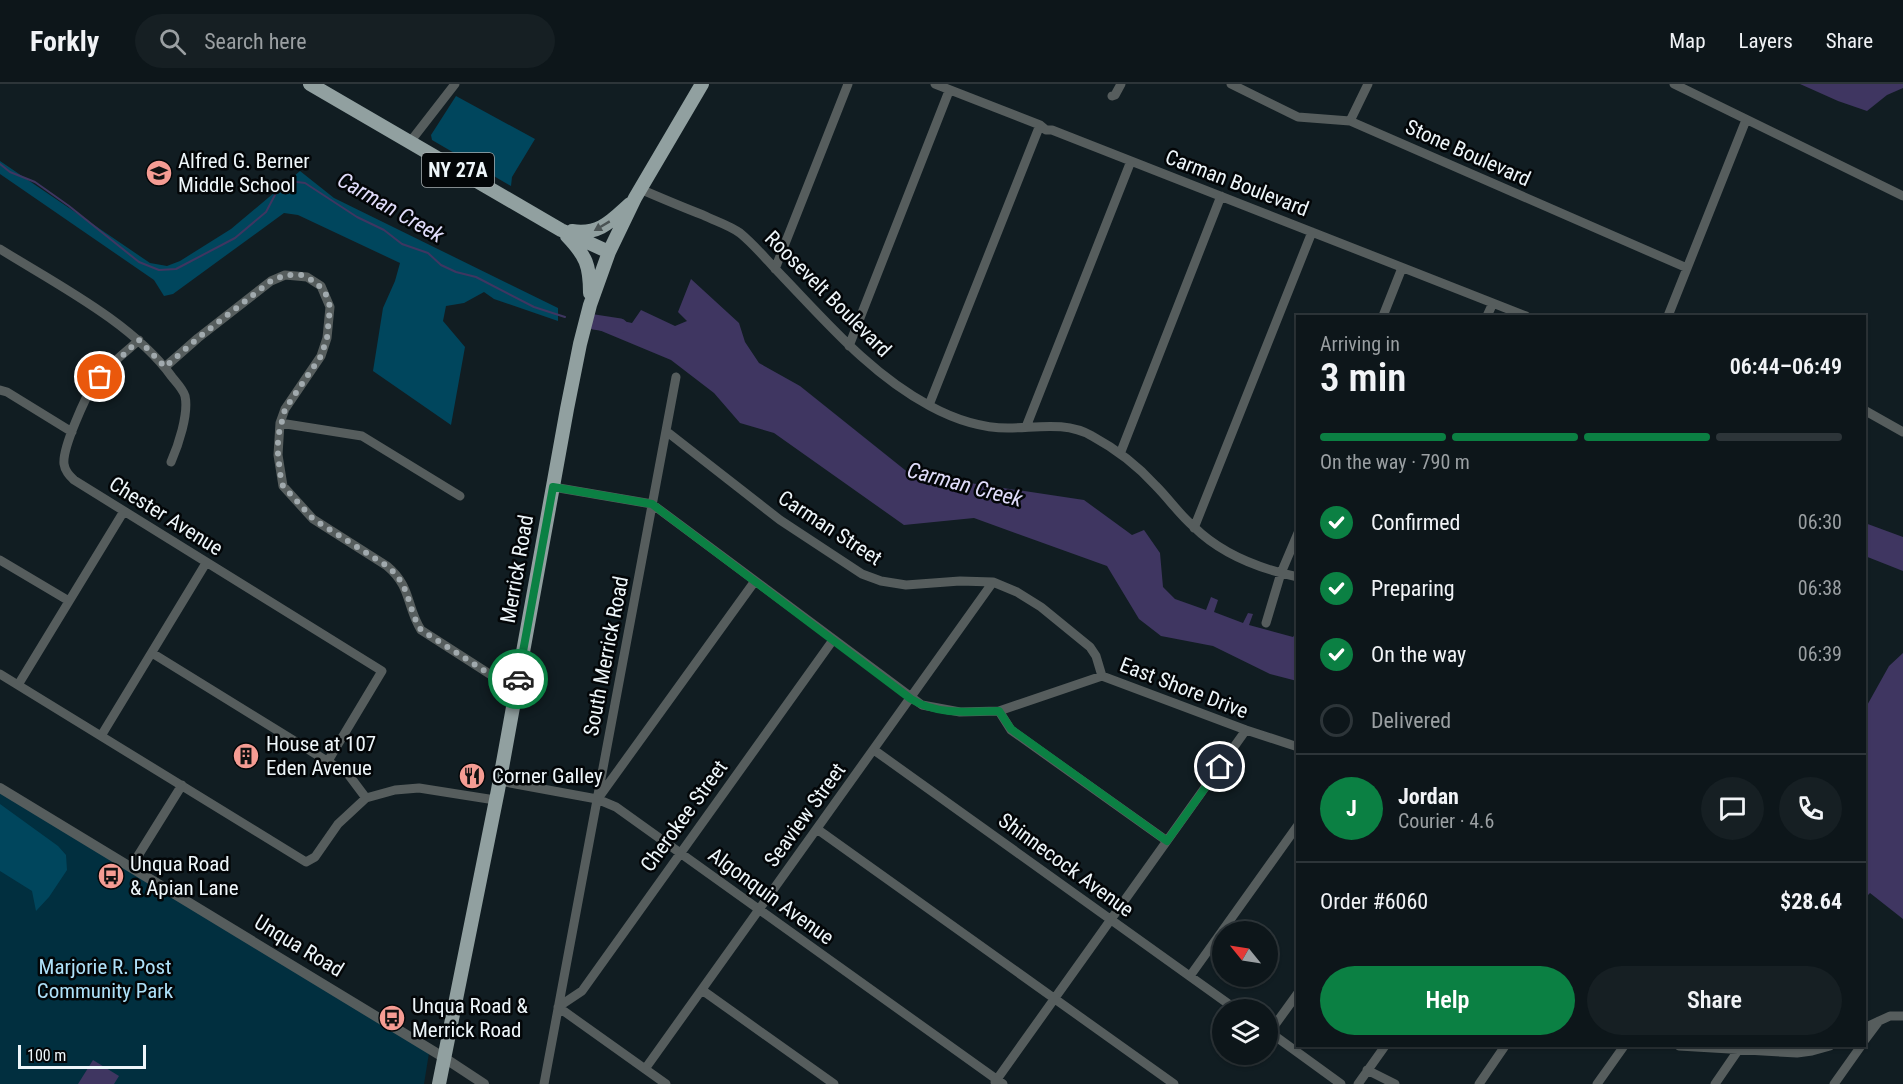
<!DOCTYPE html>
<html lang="en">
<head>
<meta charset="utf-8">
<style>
	:root { --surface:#0d161a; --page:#161f23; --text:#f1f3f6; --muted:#9a9fa2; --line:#2d3539; --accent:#0b8043 }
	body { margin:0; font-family:"Roboto Condensed",sans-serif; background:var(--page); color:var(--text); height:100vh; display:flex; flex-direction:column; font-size:22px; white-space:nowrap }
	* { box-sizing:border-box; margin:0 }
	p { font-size:20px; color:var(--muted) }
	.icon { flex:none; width:33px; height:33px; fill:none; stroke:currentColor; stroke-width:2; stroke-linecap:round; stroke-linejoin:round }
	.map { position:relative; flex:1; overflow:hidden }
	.side { position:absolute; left:1296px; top:231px; width:570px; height:732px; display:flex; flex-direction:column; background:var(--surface); border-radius:0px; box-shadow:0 2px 4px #0004,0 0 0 2px var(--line) }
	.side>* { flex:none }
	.needle { width:39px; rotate:300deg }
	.fabs { position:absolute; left:1212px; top:837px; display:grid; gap:12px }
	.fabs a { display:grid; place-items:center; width:66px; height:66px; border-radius:50%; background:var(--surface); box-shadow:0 2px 4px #0004,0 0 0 2px var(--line); font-size:30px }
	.scale { position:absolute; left:18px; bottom:15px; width:128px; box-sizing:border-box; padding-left:6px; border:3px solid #eef6fa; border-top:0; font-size:16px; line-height:21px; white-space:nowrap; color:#eef6fa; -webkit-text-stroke:4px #030608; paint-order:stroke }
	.pin { position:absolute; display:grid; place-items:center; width:51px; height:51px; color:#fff; margin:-26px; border:3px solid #fff; border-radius:50%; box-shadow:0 2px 6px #0007 }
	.courier { position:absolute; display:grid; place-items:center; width:60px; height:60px; margin:-30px; border:4px solid #0b8043; border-radius:50%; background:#fff; color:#222; box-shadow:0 2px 8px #0007 }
	.head em { font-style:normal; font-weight:600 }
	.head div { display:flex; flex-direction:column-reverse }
	.head { display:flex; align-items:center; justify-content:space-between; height:102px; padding:0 24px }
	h1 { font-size:39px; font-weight:600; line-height:45px }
	.bar { display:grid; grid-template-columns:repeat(4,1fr); gap:9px 6px; align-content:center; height:72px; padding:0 24px }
	.bar i { height:8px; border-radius:4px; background:var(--line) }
	.bar .selected { background:var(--accent) }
	.bar p { grid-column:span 4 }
	.line { display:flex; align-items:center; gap:15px; padding:0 24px; border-top:2px solid var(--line) }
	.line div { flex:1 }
	.round { display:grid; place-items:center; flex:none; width:63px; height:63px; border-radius:32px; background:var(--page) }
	ol { padding:0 24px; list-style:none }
	li { display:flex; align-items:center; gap:18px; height:66px }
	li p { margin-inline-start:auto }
	li .icon { padding:6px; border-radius:50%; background:var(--accent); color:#fff; stroke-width:4 }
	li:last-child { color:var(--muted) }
	li i { width:33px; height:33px; border:3px solid var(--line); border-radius:50% }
	.cta { display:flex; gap:12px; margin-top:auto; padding:12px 24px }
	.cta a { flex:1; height:69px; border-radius:36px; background:var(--accent); color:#fff; font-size:24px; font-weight:600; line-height:69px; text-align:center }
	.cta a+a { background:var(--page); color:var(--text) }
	header { display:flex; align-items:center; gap:36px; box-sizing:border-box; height:84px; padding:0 30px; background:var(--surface); border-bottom:2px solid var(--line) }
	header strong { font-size:28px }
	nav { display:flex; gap:33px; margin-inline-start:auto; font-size:21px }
	.search { width:420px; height:54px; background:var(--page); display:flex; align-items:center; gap:15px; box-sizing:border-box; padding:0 21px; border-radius:33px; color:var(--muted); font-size:22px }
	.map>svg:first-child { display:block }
	.green { fill:#012f3f }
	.forest { fill:#00465d }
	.water { fill:#3f3661 }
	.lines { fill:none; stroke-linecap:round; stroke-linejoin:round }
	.stream { stroke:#3f3661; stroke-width:2 }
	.river { stroke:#3f3661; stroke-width:15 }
	.minor { stroke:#565d5d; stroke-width:9 }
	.tertiary { stroke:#565d5d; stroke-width:10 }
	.primary { stroke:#91a0a0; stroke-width:14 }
	.oneway { fill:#4a5354 }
	.done { stroke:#a1aaae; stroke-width:6; stroke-dasharray:0 10.8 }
	.route { stroke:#0b8043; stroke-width:8 }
	.labels { text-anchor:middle; stroke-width:5; stroke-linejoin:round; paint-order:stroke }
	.shield { fill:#030608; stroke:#a8aeb1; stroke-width:1.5 }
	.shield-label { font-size:20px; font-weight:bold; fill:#eef6fa }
	.street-label { font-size:21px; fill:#eef6fa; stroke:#030608 }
	.poi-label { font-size:21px; fill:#eef6fa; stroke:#030608; text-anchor:start }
	.park-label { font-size:21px; fill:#aee1f9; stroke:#030608 }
	.water-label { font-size:22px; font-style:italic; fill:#e1ddfb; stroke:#030608 }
</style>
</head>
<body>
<header>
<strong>Forkly</strong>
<div class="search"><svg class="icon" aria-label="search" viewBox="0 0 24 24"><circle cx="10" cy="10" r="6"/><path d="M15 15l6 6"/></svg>Search here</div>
<nav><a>Map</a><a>Layers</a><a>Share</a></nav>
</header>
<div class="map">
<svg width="1903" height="1000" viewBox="0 0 1903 1000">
	<rect width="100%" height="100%" fill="#111d22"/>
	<!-- green -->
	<path class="green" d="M0,708L429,969L424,1000H0Z"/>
	<!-- forest -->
	<path class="forest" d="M456,12L535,55L512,93L511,102L432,56L431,51Z
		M0,77L150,179L167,182L180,177L231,145L300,87L334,114L558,224V237L494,215L484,208L464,219L446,222L443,237L465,263L451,341L373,287L383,224L395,197L400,179L298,131L284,129L173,210L164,212L154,196L0,90Z
		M0,720L58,762L66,771L67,786L49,813L36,827L32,807L0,787Z"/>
	<!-- water -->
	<path class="water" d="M1800,0H1903V4L1887,11L1867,27L1838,17Z
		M691,195L739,239L745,258L759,279L800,302L910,390L1084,416L1132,451L1144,446L1160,469L1163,503L1175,515L1206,526L1211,513L1218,516L1214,528L1243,539L1248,529L1253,530L1249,541L1293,553L1297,547V597L1270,590L1213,562L1161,552L1139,535L1107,482L974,434L904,441L774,349L740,339L714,309L671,276L599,246L604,233L632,239L641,226L675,242L687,237L678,228Z
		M1865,439L1903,453V487L1865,472Z
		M1903,569V835L1870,809L1865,814V625L1889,582Z
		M93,976L119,992L114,1000H78Z"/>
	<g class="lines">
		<!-- stream -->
		<path class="stream" d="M0,80L10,88L35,98L69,122L139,178L159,186L176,185L235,154L266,128L276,109L289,97L305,99L357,133L384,146L402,160L428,169L441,181L456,188L476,193L534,223L565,233"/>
		<!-- river -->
		<path class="river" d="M594,238L620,242"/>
		<!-- minor -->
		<path class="minor" d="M935,0L1040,41L1046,46H1052L1526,232
			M1231,0L1298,33L1350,37L1687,184
			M1674,0L1903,112
			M1112,12L1115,11L1121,0
			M1350,37L1368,0
			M410,58L455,0
			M640,105C661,114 682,123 703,131C715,137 729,141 740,149C757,163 769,179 784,194C829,241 872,291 930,322C954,335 980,344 1008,344C1036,344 1066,337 1092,352C1116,365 1138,382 1156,402C1169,415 1179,430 1193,442C1220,469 1260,485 1298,493
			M0,165C56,200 133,239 172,293C176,298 183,305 185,312C189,330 178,362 171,378
			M775,185L848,0
			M1383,232L1402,184
			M1487,232L1493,219
			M1668,232L1746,36
			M139,256C125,269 107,282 95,298C86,312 62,364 64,380C65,387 69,391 74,396L382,587L328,677
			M849,262L949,7
			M165,283L198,254L271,197L285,191L307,193L321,202L330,223L327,254L321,272L285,325L280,339L278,371L283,402L313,435L387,482C412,503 406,522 421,546L516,607
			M0,306L7,308L72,348
			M929,321L1040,41
			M1864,326L1903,348
			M280,339L362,352L460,412
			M1026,343L1131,77
			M666,347L780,436L862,490L881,497L906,501L960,497L993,498L1017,508L1041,523L1090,563L1096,572L1102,592
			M1120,370L1221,112
			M553,403L652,420L922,621L960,628L999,627L1102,592L1246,646L1298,663
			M1194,444L1312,148
			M0,476L69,517
			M1266,539L1281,489L1298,449
			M152,569L348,690L366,714
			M0,590L306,778L315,773L338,740L366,714L395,706L419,704L495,716
			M18,601L124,427
			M999,627L1011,646L1167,757
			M101,652L206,479
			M874,666L1237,926
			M499,697L597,715L616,723L1003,1000
			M599,713L755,497
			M817,745L1174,1000
			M131,783L182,701
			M1190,892L1298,741
			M702,906L834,1000
			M1864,944L1890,932H1903
			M1268,947L1341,1000
			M1269,949L1298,909
			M1864,957L1879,937
			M1679,962L1797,969L1812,967L1830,962
			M645,985L993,498
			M1367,986L1395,1000
			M995,998L1246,646
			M544,1000L676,293
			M666,1000L558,923L582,907L833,556
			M1358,1000L1385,962
			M1479,1000L1505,962
			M1597,1000L1624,962
			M1715,1000L1739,965
			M1834,1000L1861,962"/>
		<!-- tertiary -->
		<path class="tertiary" d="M0,704L443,973L484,1000"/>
		<!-- primary -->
		<path class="primary" d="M310,0L561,146L609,168
			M572,147C600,151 611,137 630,120
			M567,152C586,172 590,181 590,209
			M439,1000L498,706L567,325L580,260L590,221L609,168L635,114L702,0"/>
	</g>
	<!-- one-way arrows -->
	<defs><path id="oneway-solid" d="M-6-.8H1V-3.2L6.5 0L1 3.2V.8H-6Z" transform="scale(1.5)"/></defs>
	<use class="oneway" href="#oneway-solid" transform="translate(602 142) rotate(149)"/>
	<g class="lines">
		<!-- done -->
		<path class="done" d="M100,293L139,256L165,283L198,254L271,197L285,191H301L316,198L327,212L330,223L327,254L321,272L285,325L278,353V371L281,396L283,402L313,435L387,482C412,503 406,522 421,546L516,607L518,595"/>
		<!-- route -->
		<path class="route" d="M518,595L553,403L652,420L911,615C936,631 969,628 999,627L1011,645L1167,757L1220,683"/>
	</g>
	<!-- icons -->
	<defs>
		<symbol id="school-disc" viewBox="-11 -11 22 22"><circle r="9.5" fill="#f59c93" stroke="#030608"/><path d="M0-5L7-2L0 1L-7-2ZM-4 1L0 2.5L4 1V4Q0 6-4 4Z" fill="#111"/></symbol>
		<symbol id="building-disc" viewBox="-11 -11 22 22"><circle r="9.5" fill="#f59c93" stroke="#030608"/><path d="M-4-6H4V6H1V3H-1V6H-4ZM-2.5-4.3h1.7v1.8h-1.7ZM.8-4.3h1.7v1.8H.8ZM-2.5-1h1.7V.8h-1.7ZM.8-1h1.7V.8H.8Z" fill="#111"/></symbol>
		<symbol id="restaurant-disc" viewBox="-11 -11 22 22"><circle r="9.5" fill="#f59c93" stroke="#030608"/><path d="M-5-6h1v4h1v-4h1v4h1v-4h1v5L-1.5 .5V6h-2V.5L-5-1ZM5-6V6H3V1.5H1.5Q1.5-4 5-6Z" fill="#111"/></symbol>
		<symbol id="bus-disc" viewBox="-11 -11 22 22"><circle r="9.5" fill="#f59c93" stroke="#030608"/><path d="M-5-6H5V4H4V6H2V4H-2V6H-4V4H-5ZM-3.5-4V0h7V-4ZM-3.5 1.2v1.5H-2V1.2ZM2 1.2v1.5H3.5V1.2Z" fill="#111"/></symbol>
	</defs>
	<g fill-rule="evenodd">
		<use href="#school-disc" x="144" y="74" width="30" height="30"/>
		<use href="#building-disc" x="231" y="657" width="30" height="30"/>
		<use href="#restaurant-disc" x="457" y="677" width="30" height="30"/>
		<use href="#bus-disc" x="96" y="777" width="30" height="30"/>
		<use href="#bus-disc" x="377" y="919" width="30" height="30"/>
	</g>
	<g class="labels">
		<!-- shield labels -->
		<rect class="shield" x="422" y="69" width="72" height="34" rx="4.5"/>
		<g class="shield-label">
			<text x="458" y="93">NY 27A</text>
		</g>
		<!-- street labels -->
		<g class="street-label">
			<text transform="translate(1468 69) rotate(24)" y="7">Stone Boulevard</text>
			<text transform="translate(1237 99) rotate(21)" y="7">Carman Boulevard</text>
			<text transform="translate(828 210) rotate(45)" y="7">Roosevelt Boulevard</text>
			<text transform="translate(166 432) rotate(32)" y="7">Chester Avenue</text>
			<text transform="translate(830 444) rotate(33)" y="7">Carman Street</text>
			<text transform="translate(517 485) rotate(-80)" y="7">Merrick Road</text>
			<text transform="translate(606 572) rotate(-79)" y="7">South Merrick Road</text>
			<text transform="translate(1184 604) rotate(21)" y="7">East Shore Drive</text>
			<text transform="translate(805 731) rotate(-54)" y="7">Seaview Street</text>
			<text transform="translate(684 732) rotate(-54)" y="7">Cherokee Street</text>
			<text transform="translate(1066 781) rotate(36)" y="7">Shinnecock Avenue</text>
			<text transform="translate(771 812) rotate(36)" y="7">Algonquin Avenue</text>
			<text transform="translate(299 862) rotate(31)" y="7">Unqua Road</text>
		</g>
		<!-- poi labels -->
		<g class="poi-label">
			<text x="178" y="84">Alfred G. Berner<tspan x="178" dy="24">Middle School</tspan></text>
			<text x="266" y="667">House at 107<tspan x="266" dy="24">Eden Avenue</tspan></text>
			<text x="492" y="699">Corner Galley</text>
			<text x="130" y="787">Unqua Road<tspan x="130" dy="24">&amp; Apian Lane</tspan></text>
			<text x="412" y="929">Unqua Road &amp;<tspan x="412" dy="24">Merrick Road</tspan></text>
		</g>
		<!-- park labels -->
		<g class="park-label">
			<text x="105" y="890">Marjorie R. Post<tspan x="105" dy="24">Community Park</tspan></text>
		</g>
		<!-- water labels -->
		<g class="water-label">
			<text transform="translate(391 123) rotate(30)" y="8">Carman Creek</text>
			<text transform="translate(965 400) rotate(15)" y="8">Carman Creek</text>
		</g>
	</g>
</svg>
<div class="fabs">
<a><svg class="needle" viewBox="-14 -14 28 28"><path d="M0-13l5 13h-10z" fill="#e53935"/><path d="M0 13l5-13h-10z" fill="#9a9fa2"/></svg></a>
<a><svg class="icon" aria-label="layers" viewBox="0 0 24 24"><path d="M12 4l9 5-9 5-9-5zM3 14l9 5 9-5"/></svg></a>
</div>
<div class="scale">100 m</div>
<div class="pin" style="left:100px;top:293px;background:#ea580c"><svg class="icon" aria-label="bag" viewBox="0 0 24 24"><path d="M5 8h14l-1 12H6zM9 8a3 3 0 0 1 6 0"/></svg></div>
<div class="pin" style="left:1220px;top:683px;background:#1f2937"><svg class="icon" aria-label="home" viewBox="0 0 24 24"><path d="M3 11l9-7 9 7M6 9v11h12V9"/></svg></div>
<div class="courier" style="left:518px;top:595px"><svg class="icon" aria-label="car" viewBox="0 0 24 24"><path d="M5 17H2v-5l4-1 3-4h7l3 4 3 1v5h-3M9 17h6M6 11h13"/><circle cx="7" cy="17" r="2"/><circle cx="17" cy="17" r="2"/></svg></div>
<section class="side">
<div class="head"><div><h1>3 min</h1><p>Arriving in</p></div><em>06:44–06:49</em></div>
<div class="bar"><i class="selected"></i><i class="selected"></i><i class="selected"></i><i></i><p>On the way · 790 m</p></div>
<ol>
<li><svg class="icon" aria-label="check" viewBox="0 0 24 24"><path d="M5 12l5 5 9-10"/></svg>Confirmed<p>06:30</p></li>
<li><svg class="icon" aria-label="check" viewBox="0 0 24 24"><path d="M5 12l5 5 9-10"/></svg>Preparing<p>06:38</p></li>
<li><svg class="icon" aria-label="check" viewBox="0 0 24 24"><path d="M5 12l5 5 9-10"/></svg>On the way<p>06:39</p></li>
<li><i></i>Delivered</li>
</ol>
<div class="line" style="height:108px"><b class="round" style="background:var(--accent);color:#fff">J</b><div><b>Jordan</b><p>Courier · 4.6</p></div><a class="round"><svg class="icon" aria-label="chat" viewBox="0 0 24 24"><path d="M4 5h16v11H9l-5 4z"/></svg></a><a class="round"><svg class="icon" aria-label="phone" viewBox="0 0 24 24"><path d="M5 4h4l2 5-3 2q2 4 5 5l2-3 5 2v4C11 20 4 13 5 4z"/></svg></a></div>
<div class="line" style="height:78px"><div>Order #6060</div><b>$28.64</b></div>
<div class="cta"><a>Help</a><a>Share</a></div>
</section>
</div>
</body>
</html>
